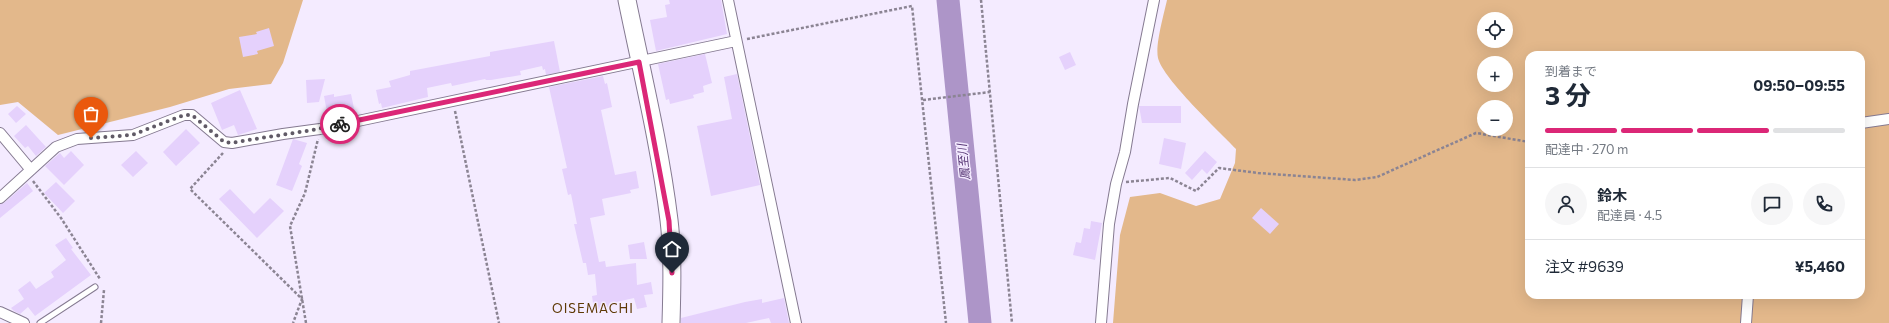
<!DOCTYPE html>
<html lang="ja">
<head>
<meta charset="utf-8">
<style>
	:root { --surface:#fff; --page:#f6f6f7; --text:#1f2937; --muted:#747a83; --line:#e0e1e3; --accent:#db2777 }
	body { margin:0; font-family:Commissioner,"Noto Sans JP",sans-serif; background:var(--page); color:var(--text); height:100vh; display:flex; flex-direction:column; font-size:15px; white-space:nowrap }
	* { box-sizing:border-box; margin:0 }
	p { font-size:13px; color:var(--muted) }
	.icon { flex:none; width:22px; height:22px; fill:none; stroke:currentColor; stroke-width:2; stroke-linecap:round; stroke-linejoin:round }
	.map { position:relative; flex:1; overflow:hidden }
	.details { position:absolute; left:1525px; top:51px; width:340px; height:248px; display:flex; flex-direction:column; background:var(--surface); border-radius:12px; box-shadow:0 4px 16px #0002 }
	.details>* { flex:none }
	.fabs { position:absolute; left:1477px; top:12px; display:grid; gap:8px }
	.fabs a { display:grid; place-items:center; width:36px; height:36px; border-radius:50%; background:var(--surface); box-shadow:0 4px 16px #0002; font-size:20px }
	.pin { position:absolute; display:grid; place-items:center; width:34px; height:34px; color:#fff; margin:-41px -17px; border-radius:50% 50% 50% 0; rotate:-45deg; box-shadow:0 0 4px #0007 }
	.pin .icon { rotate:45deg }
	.courier { position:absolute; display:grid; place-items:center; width:40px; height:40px; margin:-20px; border:3px solid #db2777; border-radius:50%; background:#fff; color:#222; box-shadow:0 1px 5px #0007 }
	.head em { font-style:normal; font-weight:700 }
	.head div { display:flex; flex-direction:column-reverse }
	.head { display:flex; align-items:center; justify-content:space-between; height:68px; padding:0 20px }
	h1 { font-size:26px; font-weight:700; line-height:30px }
	.bar { display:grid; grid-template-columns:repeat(4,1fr); gap:6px 4px; align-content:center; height:48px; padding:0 20px }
	.bar i { height:5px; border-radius:3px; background:var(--line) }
	.bar .current { background:var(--accent) }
	.bar p { grid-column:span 4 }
	.line { display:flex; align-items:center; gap:10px; padding:0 20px; border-top:1px solid var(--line) }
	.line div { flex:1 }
	.round { display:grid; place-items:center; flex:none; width:42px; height:42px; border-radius:21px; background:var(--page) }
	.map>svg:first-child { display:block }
	.forest { fill:#e3b88b; fill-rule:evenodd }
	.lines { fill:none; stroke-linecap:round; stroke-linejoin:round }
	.river { stroke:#ad95c8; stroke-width:23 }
	.building { fill:#e5d1fc }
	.service-casing { stroke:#857a91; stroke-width:7 }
	.minor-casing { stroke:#857a91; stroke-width:12 }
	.trunk-casing { stroke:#857a91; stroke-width:19 }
	.path { stroke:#8b8493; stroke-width:2.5; stroke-dasharray:3 2; stroke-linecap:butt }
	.service { stroke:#fff; stroke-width:5 }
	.minor { stroke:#fff; stroke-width:10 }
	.trunk { stroke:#fff; stroke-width:17 }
	.done { stroke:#605a66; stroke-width:4; stroke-dasharray:0 7.2 }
	.route { stroke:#db2777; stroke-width:5 }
	.labels { text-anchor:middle; stroke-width:3; stroke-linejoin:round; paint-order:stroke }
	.water-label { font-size:12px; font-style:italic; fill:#563574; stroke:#f4ebff }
	.quarter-label { font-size:13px; letter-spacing:1px; fill:#5e3905; stroke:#f4ebff }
</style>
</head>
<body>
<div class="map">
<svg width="1889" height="323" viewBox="0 0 1889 323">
	<rect width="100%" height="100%" fill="#f4ebff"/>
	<!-- forest -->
	<path class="forest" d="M0,0H303L283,63L271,84L229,89L170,107L58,135L18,102L0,105Z
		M1167,0H1889V323H1113L1120,235L1130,197L1160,193L1196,206L1220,199L1235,163L1236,149C1219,131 1163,79 1158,58C1155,45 1164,14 1167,0ZM1484,19H1506V41H1484ZM1529,55H1861V295H1529ZM1484,63H1506V85H1484ZM1484,107H1506V129H1484Z"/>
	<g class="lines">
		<!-- river -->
		<path class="river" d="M948,0L980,323"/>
	</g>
	<!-- building -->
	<path class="building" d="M669,0H721L727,34L656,51L650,20L667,17L665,5L670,4Z
		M269,28L274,46L257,51L258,54L243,57L239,37L257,34L256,32Z
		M554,41L560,72L546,75L545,69L543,70L542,66L520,71L521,75L491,80H486L485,79L452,86L451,83L427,88L428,97L382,108L381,103L379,104L376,90L391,87L389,81L410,75V71L490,56V52Z
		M1070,52L1076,65L1065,70L1059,57Z
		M705,54L712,83L703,86L704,92L693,95L694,98L670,104L669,99L666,100L658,64Z
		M737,74L760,185L711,196L697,126L732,119L724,77Z
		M603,76L605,84L607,83L612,107L601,110L615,175L636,171L639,188L630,190L631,193L602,199L605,215L590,218L599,262L605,261L606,267L636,263L637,285L651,282L653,294L644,295L647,307L637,309L634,298L612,303L613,306L594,310L592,296L597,295L595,274L588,275L586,263H583L574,224H577L571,194L568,195L562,169L567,168L549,87Z
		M325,79L319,102L307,103L306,80Z
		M240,90L257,129L238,135L234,125L222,130L211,103Z
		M334,94V97L351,94L355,113L328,118L324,96Z
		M17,106L26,114L16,123L8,114Z
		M1139,106H1181V123H1142Z
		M26,125L46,147L36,156L28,146L25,148L14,136Z
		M186,129L200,143L176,166L163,152Z
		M1164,138L1186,143L1181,169L1159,164Z
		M293,139L307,143L299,164L302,166L292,191L276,185Z
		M71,151L84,165L64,185L45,166L60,153L64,158Z
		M136,151L148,163L133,177L121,165Z
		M1205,151L1217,162L1207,174L1202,169L1192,180L1185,173Z
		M56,182L75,201L63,213L44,193Z
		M27,183L33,191L0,218V204L4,203Z
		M230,189L254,214L270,198L284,211L257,238L219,199Z
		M1261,208L1279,224L1270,234L1252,218Z
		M1091,221L1102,223L1095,260L1073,255L1076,242L1081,243L1084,228L1090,229Z
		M66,238L73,248L71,249L91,275L35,316L28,307L20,314L14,311L11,308L24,299L18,290L30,281L36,289L54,277L51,272L66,260L55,245Z
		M644,242L647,259H630L628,245Z
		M784,298L789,323H771L769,318L746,323H681V318L745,302L762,299V303Z"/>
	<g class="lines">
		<defs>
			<path id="service" d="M40,323L95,287"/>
			<path id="minor" d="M728,0L796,323
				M1861,123L1889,119
				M0,133L31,170
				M0,198L56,147L77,139L133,135L184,115H192L224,142L232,143L283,134L320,129L736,41
				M0,312L24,323
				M1101,323L1109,224L1116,184L1125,152L1133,104L1154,0
				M1746,323L1748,295"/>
			<path id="trunk" d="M627,0C642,73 660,146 669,220C673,254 672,289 671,323"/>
		</defs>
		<!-- service casing -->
		<use href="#service" class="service-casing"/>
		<!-- minor casing -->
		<use href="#minor" class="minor-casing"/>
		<!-- trunk casing -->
		<use href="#trunk" class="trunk-casing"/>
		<!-- path -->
		<path class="path" d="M981,0L1012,323
			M747,39L912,6L946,323
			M923,100L990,92
			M455,111L499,323
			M223,153L190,189L302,299L293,323
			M33,181L61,218L100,279
			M1126,182L1170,178L1196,191L1219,168L1258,173L1355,180L1377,177L1476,133L1529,142
			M101,323L104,290
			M306,323L290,226L305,193L318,139"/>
		<!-- service -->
		<use href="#service" class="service"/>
		<!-- minor -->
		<use href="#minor" class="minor"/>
		<!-- trunk -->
		<use href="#trunk" class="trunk"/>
	</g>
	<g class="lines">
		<!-- done -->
		<path class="done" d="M91,138L132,135L184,115H192L224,142L232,143C268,136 304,133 340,124"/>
		<!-- route -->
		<path class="route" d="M340,124L639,62L669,221L672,273"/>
	</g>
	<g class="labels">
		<!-- water labels -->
		<g class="water-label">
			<text transform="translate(964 162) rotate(-96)" y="4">鳳至川</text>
		</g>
		<!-- quarter labels -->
		<g class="quarter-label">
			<text x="593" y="313">OISEMACHI</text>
		</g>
	</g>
</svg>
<div class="fabs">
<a><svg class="icon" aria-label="locate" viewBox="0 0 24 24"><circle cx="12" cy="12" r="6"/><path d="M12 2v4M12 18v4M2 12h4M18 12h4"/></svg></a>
<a>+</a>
<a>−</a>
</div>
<div class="pin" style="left:91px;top:138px;background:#ea580c"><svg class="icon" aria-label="bag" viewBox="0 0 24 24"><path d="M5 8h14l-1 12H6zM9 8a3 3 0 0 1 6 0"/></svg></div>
<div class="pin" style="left:672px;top:273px;background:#1f2937"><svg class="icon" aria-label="home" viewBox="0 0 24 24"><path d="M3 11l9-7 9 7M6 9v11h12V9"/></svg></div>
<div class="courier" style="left:340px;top:124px"><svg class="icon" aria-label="bike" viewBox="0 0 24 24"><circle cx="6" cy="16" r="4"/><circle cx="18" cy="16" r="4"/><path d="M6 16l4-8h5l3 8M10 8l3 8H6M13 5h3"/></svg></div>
<section class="details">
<div class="head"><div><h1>3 分</h1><p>到着まで</p></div><em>09:50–09:55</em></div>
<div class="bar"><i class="current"></i><i class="current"></i><i class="current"></i><i></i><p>配達中 · 270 m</p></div>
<div class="line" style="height:72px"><a class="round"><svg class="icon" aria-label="person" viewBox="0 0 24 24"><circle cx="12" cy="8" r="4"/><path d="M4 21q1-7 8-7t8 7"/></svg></a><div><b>鈴木</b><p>配達員 · 4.5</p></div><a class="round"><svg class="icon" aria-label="chat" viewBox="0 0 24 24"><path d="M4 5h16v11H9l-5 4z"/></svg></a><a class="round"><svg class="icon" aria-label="phone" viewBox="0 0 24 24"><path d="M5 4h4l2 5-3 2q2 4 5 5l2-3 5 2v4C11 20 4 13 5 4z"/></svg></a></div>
<div class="line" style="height:52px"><div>注文 #9639</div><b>¥5,460</b></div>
</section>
</div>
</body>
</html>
